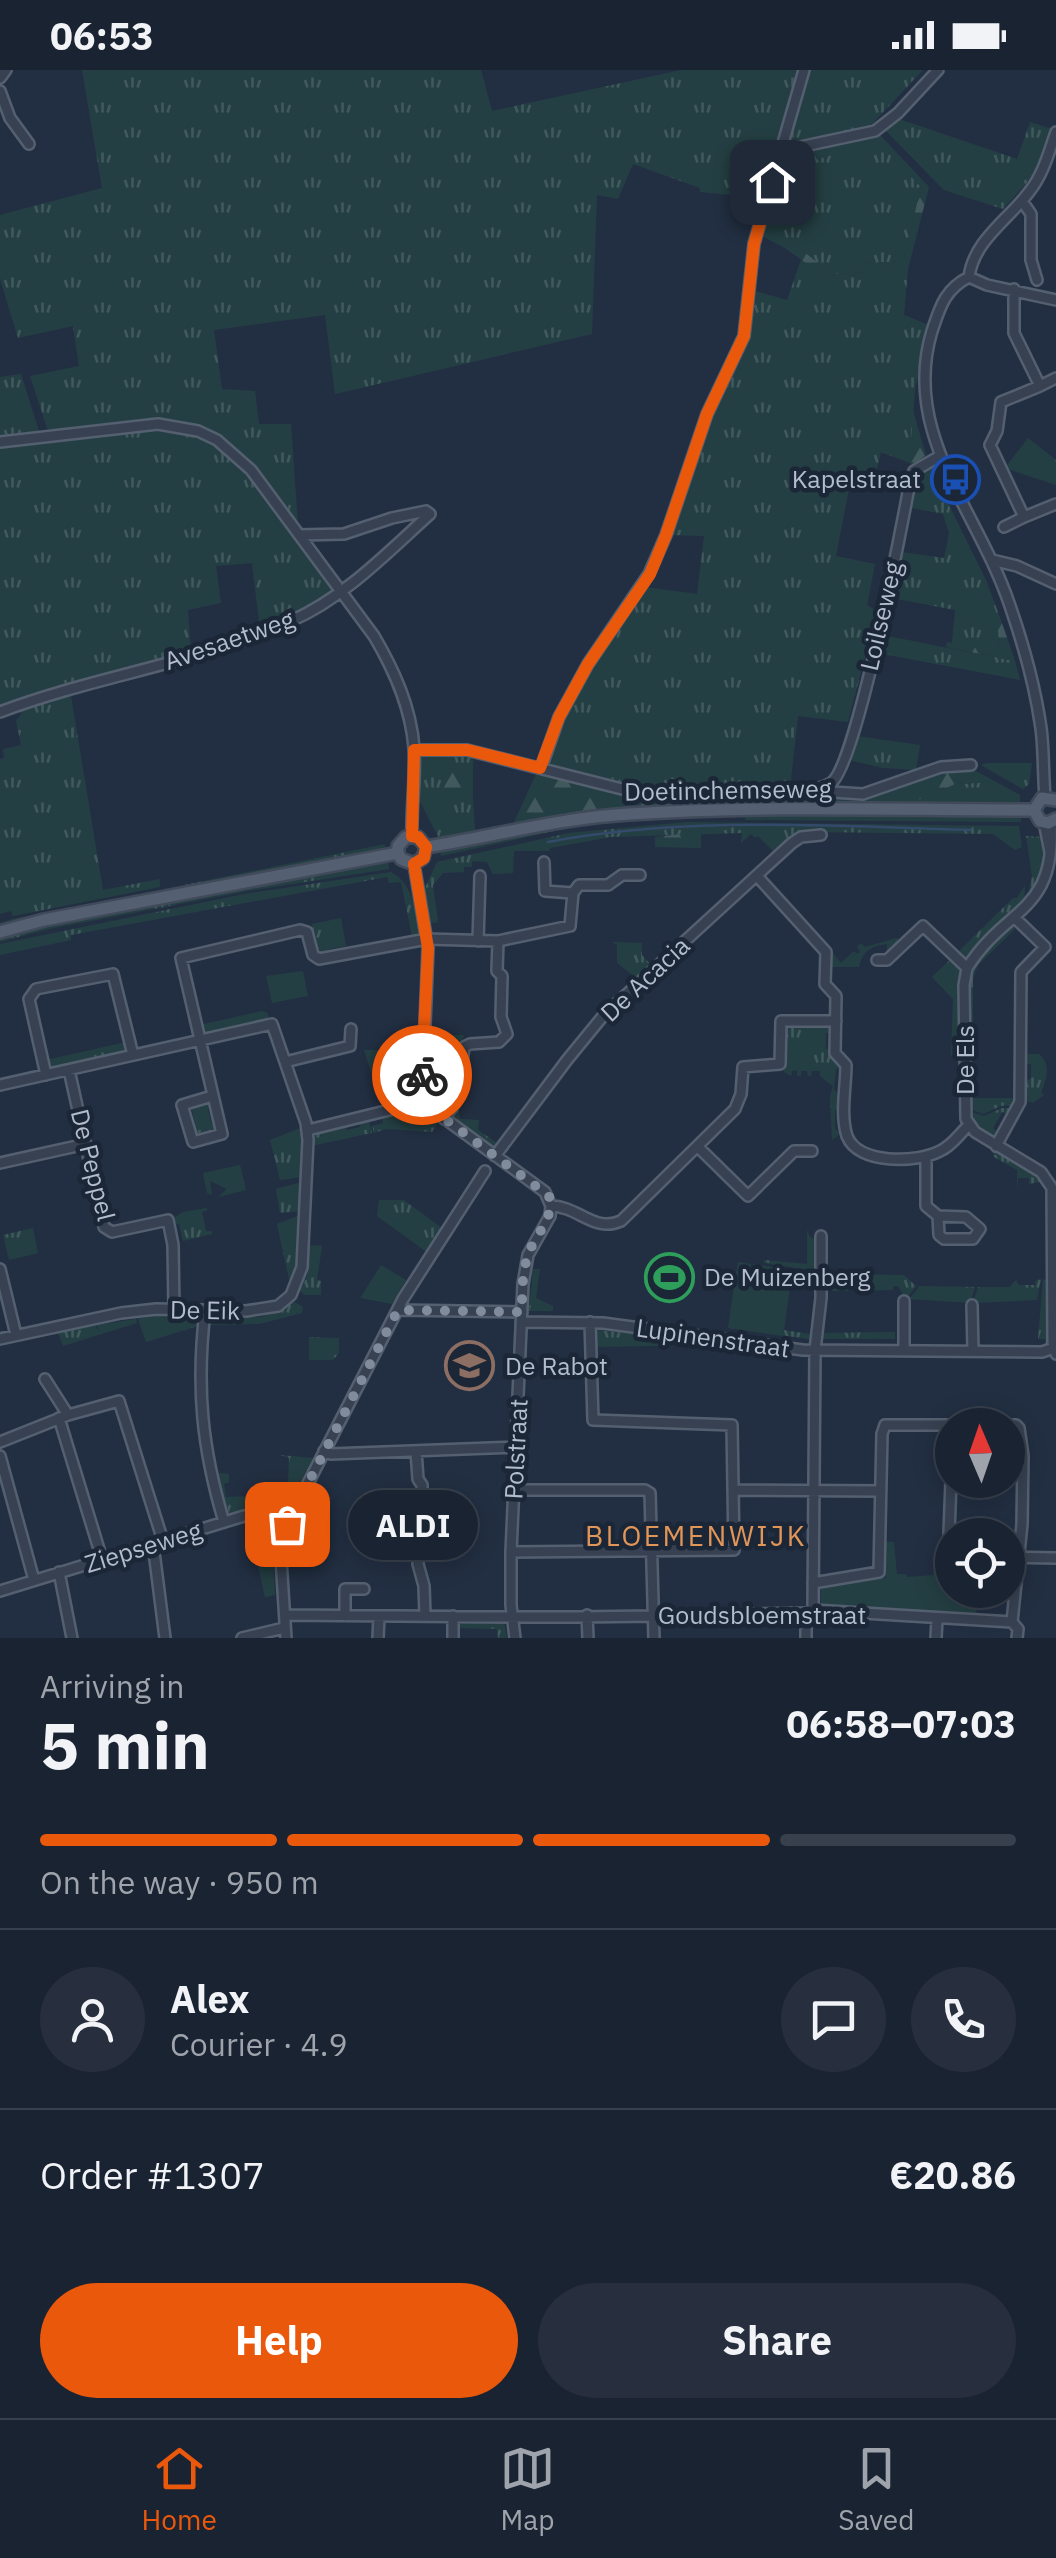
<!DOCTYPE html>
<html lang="en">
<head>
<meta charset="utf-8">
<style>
	:root { --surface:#1a2332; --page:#272f3e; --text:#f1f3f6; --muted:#9fa4ac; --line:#38404d; --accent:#ea580c }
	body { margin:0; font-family:"IBM Plex Sans",sans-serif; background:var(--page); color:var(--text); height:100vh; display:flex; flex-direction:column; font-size:38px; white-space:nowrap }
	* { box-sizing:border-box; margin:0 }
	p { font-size:32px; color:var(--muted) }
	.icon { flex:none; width:55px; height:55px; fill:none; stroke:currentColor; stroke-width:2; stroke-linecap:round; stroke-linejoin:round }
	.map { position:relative; height:1568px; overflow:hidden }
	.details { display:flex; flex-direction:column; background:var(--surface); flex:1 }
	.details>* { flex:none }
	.needle { width:65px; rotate:358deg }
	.controls { position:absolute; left:935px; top:1338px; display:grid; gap:20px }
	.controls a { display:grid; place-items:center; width:90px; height:90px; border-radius:50%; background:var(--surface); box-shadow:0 5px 25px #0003,0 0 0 2px var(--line); font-size:50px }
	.pin { position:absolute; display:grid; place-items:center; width:85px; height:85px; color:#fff; margin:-42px; border-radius:20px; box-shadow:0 5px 15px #0006 }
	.courier { position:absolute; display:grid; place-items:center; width:100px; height:100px; margin:-50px; border:8px solid #ea580c; border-radius:50%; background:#fff; color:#222; box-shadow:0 2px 12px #0007 }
	.bubble { position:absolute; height:70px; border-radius:35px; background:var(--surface); box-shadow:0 5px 25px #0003,0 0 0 2px var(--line); font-size:32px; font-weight:800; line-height:70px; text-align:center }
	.headline em { font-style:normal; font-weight:800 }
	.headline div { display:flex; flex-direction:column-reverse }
	.headline { display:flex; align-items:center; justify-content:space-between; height:170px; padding:0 40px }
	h1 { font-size:65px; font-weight:800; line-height:75px }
	.bar { display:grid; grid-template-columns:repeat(4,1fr); gap:15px 10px; align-content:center; height:120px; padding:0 40px }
	.bar i { height:12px; border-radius:8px; background:var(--line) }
	.bar .selected { background:var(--accent) }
	.bar p { grid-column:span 4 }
	.line { display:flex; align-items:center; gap:25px; padding:0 40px; border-top:2px solid var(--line) }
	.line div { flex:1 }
	.round { display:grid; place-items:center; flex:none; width:105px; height:105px; border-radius:52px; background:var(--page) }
	.button { display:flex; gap:20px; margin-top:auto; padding:20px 40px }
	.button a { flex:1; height:115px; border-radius:60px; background:var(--accent); color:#fff; font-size:40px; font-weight:800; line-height:115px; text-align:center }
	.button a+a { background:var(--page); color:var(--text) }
	.status { display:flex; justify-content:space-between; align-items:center; height:70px; padding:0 50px; background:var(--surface); direction:ltr }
	.status svg { height:28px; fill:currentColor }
	.tab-bar { display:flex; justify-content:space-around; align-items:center; height:140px; border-top:2px solid var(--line); background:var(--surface); font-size:28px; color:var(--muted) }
	.tab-bar a { display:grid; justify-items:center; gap:5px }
	.tab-bar .selected { color:var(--accent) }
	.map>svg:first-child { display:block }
	.grass { fill:url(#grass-tufts) }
	.forest { fill:url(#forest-firs) }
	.green { fill:#243f43 }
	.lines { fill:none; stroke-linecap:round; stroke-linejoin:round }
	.stream { stroke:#344a6a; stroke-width:2.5 }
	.minor-casing { stroke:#545f6f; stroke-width:14 }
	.major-casing { stroke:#404a5a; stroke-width:16 }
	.minor { stroke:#374151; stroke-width:9 }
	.major { stroke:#546071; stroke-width:11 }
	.done { stroke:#808b9c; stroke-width:10; stroke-dasharray:0 18 }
	.route { stroke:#ea580c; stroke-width:12 }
	.labels { text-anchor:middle; stroke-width:9; stroke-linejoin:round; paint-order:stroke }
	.poi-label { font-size:25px; fill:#b3bccc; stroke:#1b2636; text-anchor:start }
	.street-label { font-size:25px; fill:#b3bccc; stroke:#1b2636 }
	.neighbourhood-label { font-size:28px; letter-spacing:2.5px; fill:#e09559; stroke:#1b2636 }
</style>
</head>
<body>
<div class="status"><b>06:53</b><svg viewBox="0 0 49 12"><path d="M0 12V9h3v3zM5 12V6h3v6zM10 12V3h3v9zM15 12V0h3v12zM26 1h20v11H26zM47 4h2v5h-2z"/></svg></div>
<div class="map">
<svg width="1056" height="1568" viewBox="0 0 1056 1568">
	<defs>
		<pattern id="grass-tufts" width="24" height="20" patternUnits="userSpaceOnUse" patternTransform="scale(2.5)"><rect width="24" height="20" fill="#243f43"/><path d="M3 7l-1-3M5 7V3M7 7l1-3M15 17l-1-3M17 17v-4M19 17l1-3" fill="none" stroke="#41595d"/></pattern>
		<pattern id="forest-firs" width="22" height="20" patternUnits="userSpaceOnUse" patternTransform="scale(2.5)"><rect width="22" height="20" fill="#243f43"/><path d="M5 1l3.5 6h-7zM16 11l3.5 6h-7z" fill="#41595d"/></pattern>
	</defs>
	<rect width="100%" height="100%" fill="#222f42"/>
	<!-- grass -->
	<path class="grass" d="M82,0H481L492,41L681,0H800L760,128L700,122V118L633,94L618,129L597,125L592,264L335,324L325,245L214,260L222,319L255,321L259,354H291L298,456C277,431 259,400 234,378C186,335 112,354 54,362L47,358L30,306L79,296L73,256L18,268L0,209V145L102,118Z
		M806,0H923L871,55L784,78Z
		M896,48L1017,89L1030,52L1052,59L1031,108L1003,139L944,120L885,60Z
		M879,73L921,117L903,191L823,197L793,173L785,178L758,164L770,120L776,127L783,104L788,98L838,83L836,76L842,75L844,81Z
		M801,190L822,205L908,199L904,245L929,255L915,319L910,393L881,382L874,411L851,408L836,486L875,494L867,535L877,541L848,652L798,646L790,718L643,717L546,693L578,618L645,517L697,524L704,466L669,465L693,389L746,266L755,221L787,230Z
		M21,304L39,361L34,365L0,369V307Z
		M144,358C182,358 212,369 240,395L335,519L300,543L260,560L252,493L216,496L221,533L188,540L191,581L0,637V376Z
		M1028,368L1056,390V415L1005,398Z
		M927,398L931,399L986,510L1002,553L955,544V540L892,528L901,482L944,488L949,463L943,444L907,437L916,409Z
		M954,551L998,560L999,582L952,573Z
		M882,565L1015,591L1020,610L878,583Z
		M70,620L103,820L160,809V817L13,846L11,841L0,844V689L4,688L3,679L21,675L16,651L21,644L20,636Z
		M856,666L920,675L916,700L883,698L849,690Z
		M451,682L473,685V700L444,698V726L473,730L475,762L439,768L417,726L419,687Z
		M987,693H1032L1029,714L1023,719L981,695Z
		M996,712L1020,725V733L819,737L513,755L515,750L578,739L674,732L924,729L955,714Z
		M942,742L1021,745V752L745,750V745Z
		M599,751L441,786L440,780L540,759Z
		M687,752L1019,756L1022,777L1015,780L993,764L806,762L791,766L774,782L758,766L755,768L751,764L741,773L742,763L611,767L550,778L549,781H514L513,803L493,804L487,792L472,791V797H464V802L443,803L433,815L438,852L431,853L423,822L437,792L569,763Z
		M1026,766L1043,767C1048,799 1045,803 1027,830L1032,806Z
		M385,774V778L166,823L164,819Z
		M388,790L389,799L248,821L49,859L0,872V866L20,860Z
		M391,802C413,814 414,838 420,861L417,866L412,867L401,812L389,813L387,807L71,865V870L0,885V874L244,824Z
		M1025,815L1024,833L967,891L959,889L957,883L1013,828H1017Z
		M159,820L158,825L0,858V853L12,849Z
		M341,848L346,876L329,879V885H319L315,880L312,854Z
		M1012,855L1015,859L978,895L973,909V1028H1017L1014,1035L1001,1036L983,1044L968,1038V912C973,887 994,872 1012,855Z
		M897,868L901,872L892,880H887V874C871,875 862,882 859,897H830V880L841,893L854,881L857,884L860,882L857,877L861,873L865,877Z
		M612,872L642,873V885L652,896L639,910L617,893V875Z
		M951,889L963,901L961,983L951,985L953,929L932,907Z
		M262,941L267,943L270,951L207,964L200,955Z
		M790,953L822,954L833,958V963H826V979L832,980L843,999H836L834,1019L841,1030L839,1040H835V1058L840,1064L832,1070L830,1026L833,1016L820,1006V1001H812L811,1006H808L807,1001H801V1006H797V1000L792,1001L791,1006L784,1002V958Z
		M431,965H464L462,971L442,968L437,972L434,1026L454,1029L444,1040L429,1029Z
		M127,972V981L124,984L57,999L49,997L46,990Z
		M364,980H387V1001L372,1005Z
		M1027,984H1039C1052,996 1046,1008 1041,1023L1044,1025L1033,1033L1025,1030V1010L1031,1009V994H1025Z
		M212,1029L208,1040L212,1055L216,1050V1065L208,1060L195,1064L199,1068L196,1069L190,1060L195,1053L192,1040L187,1045V1035Z
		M458,1035L460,1049L479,1050L478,1060L497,1073L517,1047L518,1050L501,1073L492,1077L452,1047Z
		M420,1038L440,1051L432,1062L386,1059L374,1063L372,1056L383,1053L382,1047Z
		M1002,1038H1013L1010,1046L1002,1042L993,1058L999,1063L993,1068L972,1054L968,1041L984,1046Z
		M359,1050H369L372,1063L311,1076L315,1062L344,1054L347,1060L360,1057Z
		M303,1057L302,1107L280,1110L270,1070Z
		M997,1081L1038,1104L1039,1112L1029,1114V1108H1018L1017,1119V1100L994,1087L993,1083Z
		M240,1095L246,1120L218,1127L227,1119L210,1111L212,1125L207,1123L203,1103Z
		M302,1112L300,1141L280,1143L276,1119Z
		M379,1130H404L443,1159L428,1183L377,1146Z
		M206,1138L208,1140L202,1142L206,1161H212V1164L183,1171L179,1154L174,1155L172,1149L183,1142Z
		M300,1145L297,1195L291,1218L277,1154Z
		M33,1158L38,1183L9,1190L3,1165Z
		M807,1160L810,1167L818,1171L817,1201L764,1193V1190L807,1194Z
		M309,1175L322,1176L317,1210L321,1211V1225H304L300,1221L307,1206Z
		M738,1192L751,1194L748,1205L750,1206L753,1194L818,1204V1213L791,1210L784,1260L810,1264L809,1269L728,1258L737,1255L729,1256Z
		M533,1199H540L536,1228L553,1236V1241H529Z
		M823,1204L904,1205L916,1216L906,1229L898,1216H893V1220L832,1221V1217H824Z
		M1041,1209L1037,1230L973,1233L978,1217H1010L1016,1210L1019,1215H1035L1036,1210Z
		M1043,1209L1049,1212V1270L1045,1277V1269H1038Z
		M920,1216L975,1217L970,1233L909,1229Z
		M293,1231L303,1237L302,1243L259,1254L209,1255L214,1247H259L277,1242Z
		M155,1245L192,1246L197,1249L198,1256L146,1272L138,1249Z
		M136,1249L137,1253L63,1276L58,1263L95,1255L99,1263L97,1255Z
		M595,1260L667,1267L703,1275L595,1277Z
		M895,1262V1269H820V1263Z
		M309,1267L339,1268V1283L333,1290H309Z
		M280,1385L313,1388L300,1412L288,1414L289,1388Z
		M220,1403L229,1404V1412L224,1414L226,1427L272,1425L274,1444C259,1431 244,1442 229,1443L216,1406Z
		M372,1449H386L388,1471H381L380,1464H364V1472H351L350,1458H372Z
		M248,1451L270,1454L277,1460L273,1487L275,1525L265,1527Z
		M456,1552H504L507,1568H498L497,1559L460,1558L459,1568H456Z"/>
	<!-- forest -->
	<path class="forest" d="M879,64L929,117L908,199L822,205L785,178L793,173L823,197L903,191L921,117L879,73L844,82L842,75Z
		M836,76L839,83L788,98L783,104L777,128L770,120L781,88Z
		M913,341L926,385L913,395L910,393Z
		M955,544L1002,553L1015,591L946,577L947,572L999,581L998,560L954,551Z
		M444,698L473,700V730L444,727Z
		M972,699L996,712L955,714L924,729C787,733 651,726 515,750L537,702L659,727L824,720L828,724L853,728L947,700Z
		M701,762V778L655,777V767Z"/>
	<!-- green -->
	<path class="green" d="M303,901L308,926L272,933L266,906Z
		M381,1195L406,1210L392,1234L360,1228Z
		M736,1201L791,1209L783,1266L728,1258Z
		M886,1472H894L897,1504H906L907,1507L933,1505L937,1477H943V1499H952V1520H978L976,1545L821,1534V1517L886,1508Z"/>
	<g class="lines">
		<!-- stream -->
		<path class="stream" d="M548,772C687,746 829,756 970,760"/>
		<defs>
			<path id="minor" d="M0,8L6,0
				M0,21L10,48L29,74
				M781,81L875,61L898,43L938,0
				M1022,131L1031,144V190L1037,210
				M969,207L987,215L1056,230
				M1014,219V263L1040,316L1056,308
				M1040,316L1001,332L997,361L990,375L1024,447L1056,434
				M0,372L158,354L198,361L217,370L251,400L374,566C394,600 411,637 414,678C416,707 411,737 412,766
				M1004,457L1024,447
				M299,465L344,464L392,448L426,441L430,444
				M992,490L1017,496L1056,514
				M0,642C95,606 199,593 291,551C344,528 388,482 430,444
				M414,680H467L626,720C669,725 797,733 831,713C856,697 902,455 910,412L914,401L940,386
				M541,698L559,647L588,594L649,504L666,465L707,344L744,266L754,174L804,0
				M828,715L832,722L863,724L941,697L971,695
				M1045,727C1043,704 1044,681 1041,658C1035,616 1023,573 1009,533C978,442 901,363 932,261C940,237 945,219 969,207C974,170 1008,150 1029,122C1043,105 1049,82 1056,62
				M1044,752L1050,782
				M1051,752C1056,844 1007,835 967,898L964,915L966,1049L975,1062L1041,1102L1052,1118L1053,1272L1056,1284
				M544,792L545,821L573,823
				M414,794L428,878L422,1032
				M757,806L826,882L825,914L836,926L835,983L846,995C846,1016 840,1045 847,1066C858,1095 917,1093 940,1081C953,1075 959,1064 969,1055
				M478,871L480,806
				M877,890H887L923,856L967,898
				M285,992L350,976L351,959
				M69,1000L104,1157L112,1162L168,1150L173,1175L174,1239
				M46,1005L29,929L36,919L113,904L133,985
				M0,1015L272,954L306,1053L308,1070L302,1197L291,1225L278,1236L246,1241L156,1239L121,1243L0,1269
				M212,1026L182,1035L193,1072L222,1064L181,888L300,860L307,862L313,885L319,889L427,869L498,871L570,856L573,823L579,815H608L622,805H640
				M422,1032L545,1122L551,1136
				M444,1049L458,1028L464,977L470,974L499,972L507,964L501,947L502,906L497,901L498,871
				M308,1060L422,1032
				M996,1076L1020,1032L1021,902L1045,877L1014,847
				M698,1077L748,1126L794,1081H812
				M495,1086L567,990L603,946L792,773L801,767L821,765
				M926,1088V1136L938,1146L939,1165L944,1169H973L980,1159L966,1147L938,1146
				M0,1093L86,1074
				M551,1136C578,1136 594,1163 621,1151L735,1039L741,1024L743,997L780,994L781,951H836
				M0,1199L16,1265
				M904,1231V1281
				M972,1235L973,1281
				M398,1240L522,1242
				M205,1241C196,1318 202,1378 224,1452
				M521,1252L603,1253L803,1280L1042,1282L1054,1278
				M45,1309L68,1345
				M59,1348L102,1489
				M949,1355L951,1411L948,1490L952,1493
				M0,1372L68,1345L119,1331L163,1471
				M324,1381L331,1384L517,1377
				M416,1381L418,1409L422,1415L424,1467L419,1476L418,1494L424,1516L425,1546
				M0,1386L34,1510
				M514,1420H645L650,1423L654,1568
				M734,1420L881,1421
				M153,1474L165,1568
				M511,1482L734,1480L732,1355L593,1350L590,1252
				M1008,1487L1056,1488
				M59,1502L72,1568
				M813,1513L879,1502L882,1364L885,1355H1016L1019,1358L1023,1386L1022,1454L1012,1552L1018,1559L1017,1568
				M0,1521L244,1446H262L287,1454
				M813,1540L815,1280L821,1228V1166
				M285,1545C364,1545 443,1546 523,1547C618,1548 712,1544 806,1543L813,1540L1012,1552
				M587,1545L588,1568
				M345,1546V1519H364
				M242,1568L284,1558
				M286,1568L281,1489L287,1454L403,1229L485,1101
				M378,1568L379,1547
				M453,1568V1546
				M515,1568L511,1535V1482L523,1214L528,1185L550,1146L551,1136
				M806,1568V1543
				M936,1568L937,1549"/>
			<path id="major" d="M1034,740L1042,728L1056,730
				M1034,740L1040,751L1048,753L1056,749
				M426,777C494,766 560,748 629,744C764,735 899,740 1034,740
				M398,783V776L406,767H418L426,777
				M398,783L401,789L414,794L423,788L426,777
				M0,862L44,850L398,783"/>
		</defs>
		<!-- minor casing -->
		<use href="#minor" class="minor-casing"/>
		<!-- major casing -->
		<use href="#major" class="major-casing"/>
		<!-- minor -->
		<use href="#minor" class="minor"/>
		<!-- major -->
		<use href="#major" class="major"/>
	</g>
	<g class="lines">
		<!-- done -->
		<path class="done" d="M287,1454L398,1240L522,1242C522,1223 522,1203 528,1185C535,1164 555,1149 549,1126L422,1032V1005"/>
		<!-- route -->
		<path class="route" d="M422,1005L428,878L414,794L424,788L426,777L418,767L412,766L414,680H468L540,698L559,647L588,594L650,504L666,465L707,344L744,266L754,174L772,112"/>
	</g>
	<!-- icons -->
	<defs>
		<symbol id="bus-ring" viewBox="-11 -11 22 22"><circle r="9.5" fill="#1b2636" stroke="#1a4fb4" stroke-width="1.5"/><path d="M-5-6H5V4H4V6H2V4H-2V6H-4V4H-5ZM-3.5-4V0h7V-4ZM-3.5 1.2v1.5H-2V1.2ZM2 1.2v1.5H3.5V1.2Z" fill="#1a4fb4"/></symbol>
		<symbol id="stadium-ring" viewBox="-11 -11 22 22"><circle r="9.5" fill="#1b2636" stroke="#2e9e5b" stroke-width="1.5"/><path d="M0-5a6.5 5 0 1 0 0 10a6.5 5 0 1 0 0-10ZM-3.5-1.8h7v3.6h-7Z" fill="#2e9e5b"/></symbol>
		<symbol id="school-ring" viewBox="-11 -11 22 22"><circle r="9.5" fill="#1b2636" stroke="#8d6e63" stroke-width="1.5"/><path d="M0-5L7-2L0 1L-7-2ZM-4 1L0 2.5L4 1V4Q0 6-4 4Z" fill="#8d6e63"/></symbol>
	</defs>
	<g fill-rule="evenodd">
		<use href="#bus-ring" x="928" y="382" width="55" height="55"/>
		<use href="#stadium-ring" x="642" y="1180" width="55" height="55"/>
		<use href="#school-ring" x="442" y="1268" width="55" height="55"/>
	</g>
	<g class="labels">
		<!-- poi labels -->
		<g class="poi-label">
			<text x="921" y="418" text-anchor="end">Kapelstraat</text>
			<text x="704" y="1216">De Muizenberg</text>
			<text x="505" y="1305">De Rabot</text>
		</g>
		<!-- street labels -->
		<g class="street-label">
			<text transform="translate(881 546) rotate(-77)" y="9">Loilseweg</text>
			<text transform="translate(229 570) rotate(-19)" y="9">Avesaetweg</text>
			<text transform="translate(728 720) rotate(-1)" y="9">Doetinchemseweg</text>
			<text transform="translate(645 909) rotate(-43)" y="9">De Acacia</text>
			<text transform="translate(965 990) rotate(-90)" y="9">De Els</text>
			<text transform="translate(93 1095) rotate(76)" y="9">De Peppel</text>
			<text transform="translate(205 1240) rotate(1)" y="9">De Eik</text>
			<text transform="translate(713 1268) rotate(8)" y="9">Lupinenstraat</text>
			<text transform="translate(516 1379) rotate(-87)" y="9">Polstraat</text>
			<text transform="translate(143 1477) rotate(-17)" y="9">Ziepseweg</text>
			<text x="762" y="1554">Goudsbloemstraat</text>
		</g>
		<!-- neighbourhood labels -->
		<g class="neighbourhood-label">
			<text x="696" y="1476">BLOEMENWIJK</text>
		</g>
	</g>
</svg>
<div class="controls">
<a><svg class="needle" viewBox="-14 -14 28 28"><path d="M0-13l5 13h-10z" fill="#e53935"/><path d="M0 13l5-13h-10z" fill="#9fa4ac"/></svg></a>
<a><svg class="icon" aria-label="locate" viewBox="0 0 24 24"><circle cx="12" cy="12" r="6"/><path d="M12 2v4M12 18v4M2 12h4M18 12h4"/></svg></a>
</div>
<div class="pin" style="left:287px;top:1454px;background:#ea580c"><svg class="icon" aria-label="bag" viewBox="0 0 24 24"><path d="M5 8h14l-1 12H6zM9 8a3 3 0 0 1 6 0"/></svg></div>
<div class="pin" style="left:772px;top:112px;background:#1f2937"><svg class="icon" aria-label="home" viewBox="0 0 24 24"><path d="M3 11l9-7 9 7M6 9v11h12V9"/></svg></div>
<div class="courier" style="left:422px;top:1005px"><svg class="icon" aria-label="bike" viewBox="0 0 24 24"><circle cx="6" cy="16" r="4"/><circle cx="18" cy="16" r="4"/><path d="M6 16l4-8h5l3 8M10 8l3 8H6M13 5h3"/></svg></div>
<div class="bubble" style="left:348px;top:1420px;width:130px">ALDI</div>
</div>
<section class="details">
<div class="headline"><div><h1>5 min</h1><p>Arriving in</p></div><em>06:58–07:03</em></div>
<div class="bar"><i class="selected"></i><i class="selected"></i><i class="selected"></i><i></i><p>On the way · 950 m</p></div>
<div class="line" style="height:180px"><a class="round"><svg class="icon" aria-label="person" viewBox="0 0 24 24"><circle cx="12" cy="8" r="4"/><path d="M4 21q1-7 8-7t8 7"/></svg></a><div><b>Alex</b><p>Courier · 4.9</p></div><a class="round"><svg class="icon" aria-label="chat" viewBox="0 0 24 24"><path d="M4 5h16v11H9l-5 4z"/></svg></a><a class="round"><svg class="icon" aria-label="phone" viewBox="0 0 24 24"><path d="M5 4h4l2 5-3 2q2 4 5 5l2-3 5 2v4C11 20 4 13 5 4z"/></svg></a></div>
<div class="line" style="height:130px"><div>Order #1307</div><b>€20.86</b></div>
<div class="button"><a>Help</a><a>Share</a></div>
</section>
<nav class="tab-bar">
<a class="selected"><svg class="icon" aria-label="home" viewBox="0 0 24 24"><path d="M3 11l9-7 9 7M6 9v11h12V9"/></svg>Home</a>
<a><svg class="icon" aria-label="map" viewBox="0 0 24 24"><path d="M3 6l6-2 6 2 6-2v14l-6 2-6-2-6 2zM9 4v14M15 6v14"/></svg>Map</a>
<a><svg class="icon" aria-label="saved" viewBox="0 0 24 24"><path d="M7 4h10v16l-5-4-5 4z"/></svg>Saved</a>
</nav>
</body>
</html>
